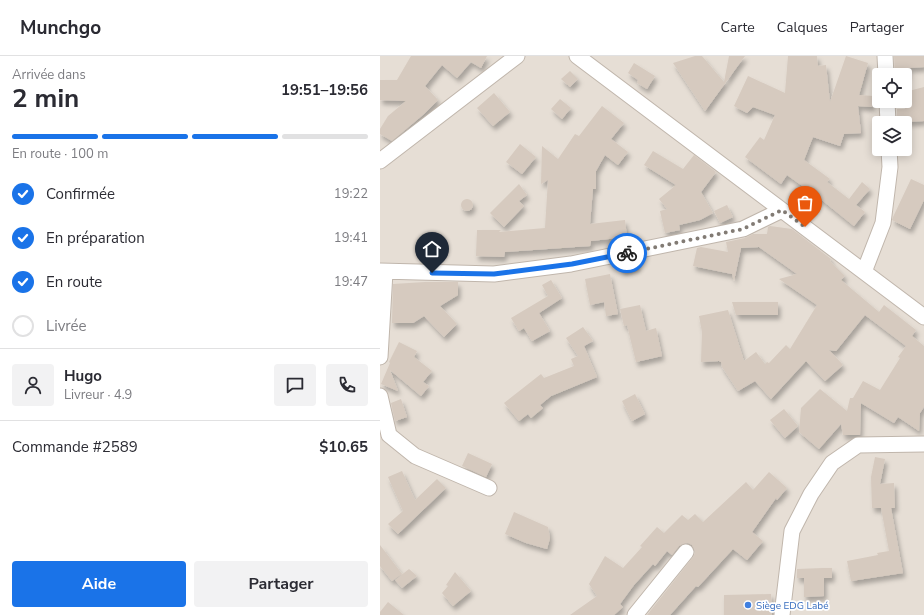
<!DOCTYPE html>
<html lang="fr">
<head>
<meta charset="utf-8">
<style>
	:root { --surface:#fff; --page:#f2f2f3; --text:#2b2b33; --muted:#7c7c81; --line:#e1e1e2; --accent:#1a73e8 }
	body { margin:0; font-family:"Nunito Sans",sans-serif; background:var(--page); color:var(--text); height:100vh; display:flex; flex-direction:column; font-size:15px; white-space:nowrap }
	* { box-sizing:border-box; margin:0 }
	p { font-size:13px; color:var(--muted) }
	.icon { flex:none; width:22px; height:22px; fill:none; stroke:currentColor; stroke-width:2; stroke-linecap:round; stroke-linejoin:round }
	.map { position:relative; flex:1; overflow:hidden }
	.sheet { display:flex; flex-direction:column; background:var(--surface); width:380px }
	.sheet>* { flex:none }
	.tools { position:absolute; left:492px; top:12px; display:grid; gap:8px }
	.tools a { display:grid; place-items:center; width:40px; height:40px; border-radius:4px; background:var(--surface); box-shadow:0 2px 10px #0003; font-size:20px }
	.pin { position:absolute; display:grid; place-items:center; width:34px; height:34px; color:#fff; margin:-41px -17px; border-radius:50% 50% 50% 0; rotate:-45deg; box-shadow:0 0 4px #0007 }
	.pin .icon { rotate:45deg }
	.courier { position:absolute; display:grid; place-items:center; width:40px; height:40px; margin:-20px; border:3px solid #1a73e8; border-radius:50%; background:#fff; color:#222; box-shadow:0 1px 5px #0007 }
	.head em { font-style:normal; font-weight:700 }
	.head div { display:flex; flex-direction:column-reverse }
	.head { display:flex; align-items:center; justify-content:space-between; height:68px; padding:0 12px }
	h1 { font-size:26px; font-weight:700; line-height:30px }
	.bar { display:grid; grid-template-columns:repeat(4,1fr); gap:6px 4px; align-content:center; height:48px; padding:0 12px }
	.bar i { height:5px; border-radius:3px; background:var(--line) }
	.bar .on { background:var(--accent) }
	.bar p { grid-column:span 4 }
	.line { display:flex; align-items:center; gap:10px; padding:0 12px; border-top:1px solid var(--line) }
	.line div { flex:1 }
	.round { display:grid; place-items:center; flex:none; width:42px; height:42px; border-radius:4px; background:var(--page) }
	ol { padding:0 12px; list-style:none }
	li { display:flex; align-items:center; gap:12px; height:44px }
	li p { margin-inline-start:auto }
	li .icon { padding:4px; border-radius:50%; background:var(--accent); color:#fff; stroke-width:4 }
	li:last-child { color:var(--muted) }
	li i { width:22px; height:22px; border:2px solid var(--line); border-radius:50% }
	.primary-button { display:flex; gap:8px; margin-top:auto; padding:8px 12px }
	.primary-button a { flex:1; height:46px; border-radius:4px; background:var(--accent); color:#fff; font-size:16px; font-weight:700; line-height:46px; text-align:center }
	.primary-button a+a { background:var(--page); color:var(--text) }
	header { display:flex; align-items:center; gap:24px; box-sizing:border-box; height:56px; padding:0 20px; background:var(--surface); border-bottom:1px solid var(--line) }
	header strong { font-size:19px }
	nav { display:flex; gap:22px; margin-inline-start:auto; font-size:14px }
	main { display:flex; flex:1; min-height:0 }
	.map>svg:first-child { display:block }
	.residential { fill:#e6ded5; fill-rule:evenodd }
	.building { fill:#d6cabf; filter:url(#shadow) }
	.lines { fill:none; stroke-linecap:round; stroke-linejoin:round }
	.street-casing { stroke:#c0b6ac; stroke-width:17 }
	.street { stroke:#fff; stroke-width:15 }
	.done { stroke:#827b74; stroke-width:4; stroke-dasharray:0 7.2 }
	.route { stroke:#1a73e8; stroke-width:5 }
	.shop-dot { fill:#3f7fe0; stroke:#fff; stroke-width:1.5 }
	.labels { text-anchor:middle; stroke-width:3.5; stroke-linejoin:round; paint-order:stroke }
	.shop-label { font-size:10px; fill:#366cbe; stroke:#fff; text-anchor:start }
</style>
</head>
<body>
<header>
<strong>Munchgo</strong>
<nav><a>Carte</a><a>Calques</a><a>Partager</a></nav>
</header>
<main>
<section class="sheet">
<div class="head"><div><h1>2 min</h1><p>Arrivée dans</p></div><em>19:51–19:56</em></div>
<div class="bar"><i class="on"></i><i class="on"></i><i class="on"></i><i></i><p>En route · 100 m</p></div>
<ol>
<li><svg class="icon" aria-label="check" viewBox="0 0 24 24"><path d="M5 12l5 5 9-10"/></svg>Confirmée<p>19:22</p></li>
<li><svg class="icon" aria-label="check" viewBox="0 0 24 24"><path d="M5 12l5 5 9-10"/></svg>En préparation<p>19:41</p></li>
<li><svg class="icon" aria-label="check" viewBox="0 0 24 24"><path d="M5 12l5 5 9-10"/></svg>En route<p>19:47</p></li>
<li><i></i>Livrée</li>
</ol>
<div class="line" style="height:72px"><a class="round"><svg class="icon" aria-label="person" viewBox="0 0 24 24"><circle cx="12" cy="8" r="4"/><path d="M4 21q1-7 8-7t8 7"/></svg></a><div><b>Hugo</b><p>Livreur · 4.9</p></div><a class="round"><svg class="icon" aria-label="chat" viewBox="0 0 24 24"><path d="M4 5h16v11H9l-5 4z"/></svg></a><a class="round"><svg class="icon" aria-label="phone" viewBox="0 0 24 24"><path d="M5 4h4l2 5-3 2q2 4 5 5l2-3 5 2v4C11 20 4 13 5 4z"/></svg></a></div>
<div class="line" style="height:52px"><div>Commande #2589</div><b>$10.65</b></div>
<div class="primary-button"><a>Aide</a><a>Partager</a></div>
</section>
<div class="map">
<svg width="544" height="559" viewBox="0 0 544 559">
	<defs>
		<filter id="shadow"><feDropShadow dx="2.5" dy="4.5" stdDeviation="2" flood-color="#0004"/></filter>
	</defs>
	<rect width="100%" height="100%" fill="#f2ede6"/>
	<!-- residential -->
	<path class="residential" d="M0,0H544V559H0ZM499,19H525V45H499ZM499,67H525V93H499Z"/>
	<!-- building -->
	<path class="building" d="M31,0H107L101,12L91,6L77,22L62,9L45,30L58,44L44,58L12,85L0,78V73L8,60L26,45L0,44V24H17Z
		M315,0H322L344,26L349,0H365L325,55L293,7Z
		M408,0H437L438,10L446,9L450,46L466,0L488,7L479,39L493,40L492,51L478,50L481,77L464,78L460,90L433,81L424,104L450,123L447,126L469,143L482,126L490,133L476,149L485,156L474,170L438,141L427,155L417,147L428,134L407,119L401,128L365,101L380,81L384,84L395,59L373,51L367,57L354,50L368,20L405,37Z
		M514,0H544V11L528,12V19H515Z
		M254,7L275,20L267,33L257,27L258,24L248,17Z
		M190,15L198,23L190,31L181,23Z
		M544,31V65L525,66V64H517V53H525V36Z
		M114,37L130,56L113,70L97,52Z
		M180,43L191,52L182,63L171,53Z
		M222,50L244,67L231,83L248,96L238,109L225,99L216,115V133H213L210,168L245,164L247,181L211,185L210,190L125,196L124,201L96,200L97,174H121L119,176L165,172L168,124L161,128L162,90L178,103L195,78L199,80Z
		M140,88L156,101L142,118L126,106Z
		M273,95L303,113L314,99L336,116L321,136L333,157L320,164L299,169L300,174L285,177L280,155L287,153L279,143L296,129L264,109Z
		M531,123L544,129V144L530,173L512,164L513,161Z
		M139,128L147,139L139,145L144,150L124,171L110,157Z
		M81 149a6 6 0 1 1 12 0a6 6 0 1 1-12 0Z
		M347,149L353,161L340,167L334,155Z
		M390,170L412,173L451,203L450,205L465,220L461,224L499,256L504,249L536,274L532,280L544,290V351L540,357L539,375L518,361L514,367L481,347L480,379H463L461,368L439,393L419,376L421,352L440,333L467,355L470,342H473L483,325L500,334L520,302L518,301L526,290L485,259L456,295L449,294L463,309L445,325L426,305L391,343L375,325L358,335L342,311L341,306L339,305L321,306L322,276L319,260L348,254L364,305L376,296L385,308L387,306L389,307L406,289L410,293L437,249L399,223L417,218L379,191L361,192L354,225L352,218L313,210L317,192L321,191L348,196L346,186L365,182L373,178H387L388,171Z
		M256,204L258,211L242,215L239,207Z
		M230,218L238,258L226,260L224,246L210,249L205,223Z
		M171,224L182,242L159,257L170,275L152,285L144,272L139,275L131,262L168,240L162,229Z
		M45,226H78V239L60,250L77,268L64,281L44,260L33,267H12L13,228Z
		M352,246H398V259H356Z
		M260,249L266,275L276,272L282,300L256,306L247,269L244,270L240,253Z
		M203,271L213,285L204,290L217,321L171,340L160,349L163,352L151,362L148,358L139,365L124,347L161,318L164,322L194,310L191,303L198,300L186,282Z
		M19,286L37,295L34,301L52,315L43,326L49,330L41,340L10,314L18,335L1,328L10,307L9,306Z
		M255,338L265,358L252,365L242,345Z
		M21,343L27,361L15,365L11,347Z
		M404,353L418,370L405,382L390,364Z
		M88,397L112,408L106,421L82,410Z
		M495,401L505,403L500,428L514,427L515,452H511L523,517L471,525L467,505L498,499L497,497L509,495L501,452H492L491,421Z
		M22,415L35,444L57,423L66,432L18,478L8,468L23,455L8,421Z
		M389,416L407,432L397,444L396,442L372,476L383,485L367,504L353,493L318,531L316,530L290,559H267L313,501L315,497L314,493L312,489L308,487L303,488L299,490L292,499L287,495L275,510L273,508L254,529L240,548L243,551L234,559H190L217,540L209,528L225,500L243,512L262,491L260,490L277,471L284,477L302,459L308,464L315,458L323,466L366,426L373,434Z
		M134,456L168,471L170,482L167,493L146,487L125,478Z
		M0,489L22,518L12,525L0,510Z
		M443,512H452V522H444V540L424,541V522H417V513Z
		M29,513L37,520L22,532L15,524Z
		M75,516L91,535L73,550L62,537L68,530L66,529Z
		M391,538L392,559H344V539Z
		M8,546L24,559H0V556Z"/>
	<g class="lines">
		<defs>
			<path id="street" d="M197,0L544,261
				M505,0L506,19
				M507,45L508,67
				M0,105L137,0
				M0,215L114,218L191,208L363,173L402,154
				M484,216L503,167L510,111L509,93
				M0,301L5,216
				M0,340L9,379L35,400L109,432
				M255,559L306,496
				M402,559L412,475L431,438L452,407L478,389L544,388"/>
		</defs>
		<!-- street casing -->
		<use href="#street" class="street-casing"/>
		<!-- street -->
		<use href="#street" class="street"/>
	</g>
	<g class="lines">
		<!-- done -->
		<path class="done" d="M247,197L363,173L402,154L425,171"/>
		<!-- route -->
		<path class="route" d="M52,217L114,218L192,208L247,197"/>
	</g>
	<!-- markers -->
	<circle class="shop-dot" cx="368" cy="549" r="4"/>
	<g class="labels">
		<!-- shop labels -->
		<g class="shop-label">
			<text x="376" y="553">Siège EDG Labé</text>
		</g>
	</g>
</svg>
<div class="tools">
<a><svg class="icon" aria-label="locate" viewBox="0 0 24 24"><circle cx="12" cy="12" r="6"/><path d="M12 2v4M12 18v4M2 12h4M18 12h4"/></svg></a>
<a><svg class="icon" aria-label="layers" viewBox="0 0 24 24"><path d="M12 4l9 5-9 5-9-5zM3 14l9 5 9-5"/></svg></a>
</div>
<div class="pin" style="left:425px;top:171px;background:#ea580c"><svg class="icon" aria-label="bag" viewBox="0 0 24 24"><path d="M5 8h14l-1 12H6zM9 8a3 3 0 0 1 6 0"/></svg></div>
<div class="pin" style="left:52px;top:217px;background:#1f2937"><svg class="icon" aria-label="home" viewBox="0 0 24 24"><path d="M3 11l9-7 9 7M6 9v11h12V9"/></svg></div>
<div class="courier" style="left:247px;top:197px"><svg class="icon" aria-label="bike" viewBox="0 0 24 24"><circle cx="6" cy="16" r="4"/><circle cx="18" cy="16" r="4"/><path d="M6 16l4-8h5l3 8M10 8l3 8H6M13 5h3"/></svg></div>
</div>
</main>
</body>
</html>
